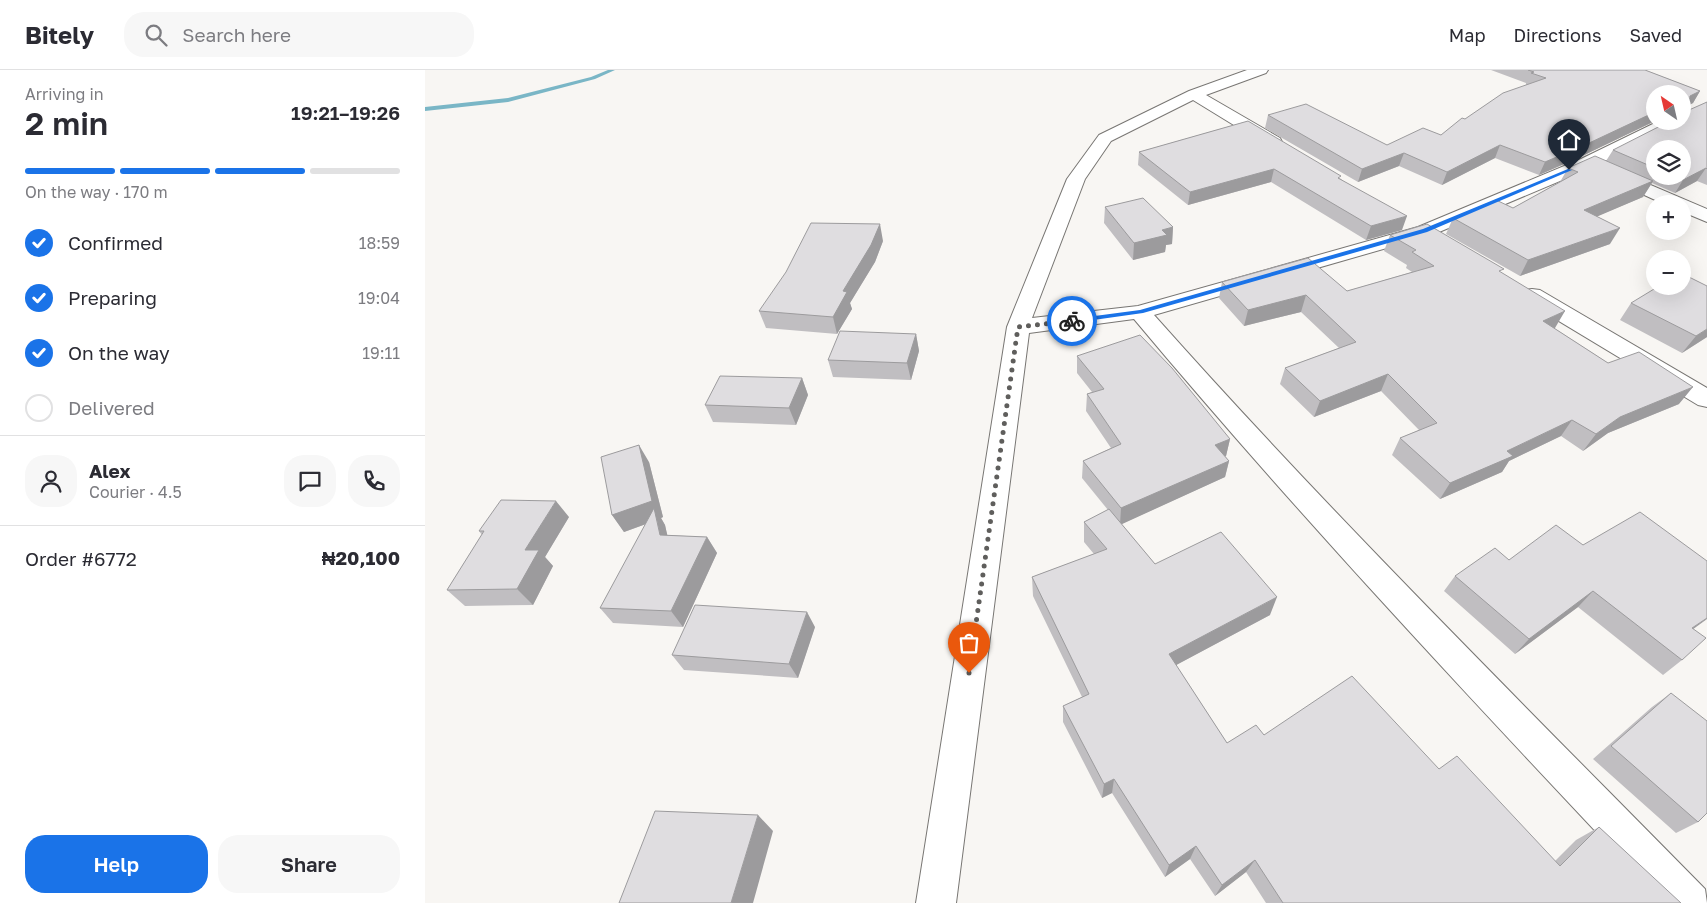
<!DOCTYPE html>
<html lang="en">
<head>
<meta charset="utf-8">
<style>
	:root { --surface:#fff; --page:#f7f7f7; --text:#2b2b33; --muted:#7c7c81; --line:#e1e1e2; --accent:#1a73e8 }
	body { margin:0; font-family:"Golos Text",sans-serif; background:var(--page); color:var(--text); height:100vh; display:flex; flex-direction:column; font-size:19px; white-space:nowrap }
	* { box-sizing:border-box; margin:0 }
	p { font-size:16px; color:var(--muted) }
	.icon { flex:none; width:28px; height:28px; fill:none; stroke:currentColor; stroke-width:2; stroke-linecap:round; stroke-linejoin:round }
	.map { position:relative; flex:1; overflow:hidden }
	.details { display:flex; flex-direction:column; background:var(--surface); width:425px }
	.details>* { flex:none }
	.needle { width:32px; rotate:326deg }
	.buttons { position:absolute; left:1221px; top:15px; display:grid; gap:10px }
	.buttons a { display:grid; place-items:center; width:45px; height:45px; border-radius:50%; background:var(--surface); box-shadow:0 5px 20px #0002; font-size:25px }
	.pin { position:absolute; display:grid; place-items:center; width:42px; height:42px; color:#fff; margin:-51px -21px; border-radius:50% 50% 50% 0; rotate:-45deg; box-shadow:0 0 5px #0007 }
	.pin .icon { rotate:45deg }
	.courier { position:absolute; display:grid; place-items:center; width:50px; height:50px; margin:-25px; border:4px solid #1a73e8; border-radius:50%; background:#fff; color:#222; box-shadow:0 1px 6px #0007 }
	.head em { font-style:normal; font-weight:600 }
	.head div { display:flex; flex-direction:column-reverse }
	.head { display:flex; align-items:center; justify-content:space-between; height:85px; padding:0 25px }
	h1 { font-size:32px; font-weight:600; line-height:38px }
	.bar { display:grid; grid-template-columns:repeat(4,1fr); gap:8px 5px; align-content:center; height:60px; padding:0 25px }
	.bar i { height:6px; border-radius:4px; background:var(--line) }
	.bar .selected { background:var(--accent) }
	.bar p { grid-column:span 4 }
	.line { display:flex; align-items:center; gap:12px; padding:0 25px; border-top:1px solid var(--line) }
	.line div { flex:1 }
	.round { display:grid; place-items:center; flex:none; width:52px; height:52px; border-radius:20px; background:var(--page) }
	ol { padding:0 25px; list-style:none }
	li { display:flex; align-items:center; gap:15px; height:55px }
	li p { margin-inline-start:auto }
	li .icon { padding:5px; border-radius:50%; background:var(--accent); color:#fff; stroke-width:4 }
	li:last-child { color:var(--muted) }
	li i { width:28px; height:28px; border:2px solid var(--line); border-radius:50% }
	.action { display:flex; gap:10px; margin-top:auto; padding:10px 25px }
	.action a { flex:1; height:58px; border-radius:20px; background:var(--accent); color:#fff; font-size:20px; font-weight:600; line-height:58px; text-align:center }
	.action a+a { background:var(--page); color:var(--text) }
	header { display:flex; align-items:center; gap:30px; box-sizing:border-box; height:70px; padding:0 25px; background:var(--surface); border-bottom:1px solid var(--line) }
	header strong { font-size:24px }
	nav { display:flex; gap:28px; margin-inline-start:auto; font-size:18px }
	.search { width:350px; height:45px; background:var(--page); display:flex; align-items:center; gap:12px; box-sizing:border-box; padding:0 18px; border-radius:20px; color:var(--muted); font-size:19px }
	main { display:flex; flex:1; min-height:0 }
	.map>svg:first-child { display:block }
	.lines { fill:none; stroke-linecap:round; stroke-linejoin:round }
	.stream { fill:#7ab6c6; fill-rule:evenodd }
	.minor-casing { stroke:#787673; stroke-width:2 }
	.minor { fill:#fff; fill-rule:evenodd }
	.wall { fill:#c0bec1; fill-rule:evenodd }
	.shaded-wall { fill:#9c9b9d }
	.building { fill:#dfdde0; stroke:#9c9b9d }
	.route { fill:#1a73e8 }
	.done { stroke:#5f5e5c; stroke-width:5; stroke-dasharray:0 9 }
</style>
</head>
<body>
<header>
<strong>Bitely</strong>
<div class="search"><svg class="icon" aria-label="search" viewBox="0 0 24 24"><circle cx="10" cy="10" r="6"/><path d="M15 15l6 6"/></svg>Search here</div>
<nav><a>Map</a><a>Directions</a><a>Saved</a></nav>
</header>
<main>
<section class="details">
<div class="head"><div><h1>2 min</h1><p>Arriving in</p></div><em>19:21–19:26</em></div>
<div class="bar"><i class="selected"></i><i class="selected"></i><i class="selected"></i><i></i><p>On the way · 170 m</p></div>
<ol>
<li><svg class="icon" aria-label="check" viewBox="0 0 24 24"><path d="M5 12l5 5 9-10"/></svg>Confirmed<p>18:59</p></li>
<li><svg class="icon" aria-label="check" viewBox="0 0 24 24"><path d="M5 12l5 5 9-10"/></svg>Preparing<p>19:04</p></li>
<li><svg class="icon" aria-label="check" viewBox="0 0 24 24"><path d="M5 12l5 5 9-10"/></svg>On the way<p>19:11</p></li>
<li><i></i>Delivered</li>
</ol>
<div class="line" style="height:90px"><a class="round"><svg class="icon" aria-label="person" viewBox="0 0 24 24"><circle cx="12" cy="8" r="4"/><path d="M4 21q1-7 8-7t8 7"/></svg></a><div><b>Alex</b><p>Courier · 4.5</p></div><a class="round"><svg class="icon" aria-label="chat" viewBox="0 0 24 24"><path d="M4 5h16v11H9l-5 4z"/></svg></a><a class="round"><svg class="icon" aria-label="phone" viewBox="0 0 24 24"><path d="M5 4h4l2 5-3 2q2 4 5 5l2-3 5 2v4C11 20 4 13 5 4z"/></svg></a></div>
<div class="line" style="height:65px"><div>Order #6772</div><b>₦20,100</b></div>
<div class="action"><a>Help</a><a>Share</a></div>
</section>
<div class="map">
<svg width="1282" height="833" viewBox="0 0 1282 833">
	<rect width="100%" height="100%" fill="#f8f6f3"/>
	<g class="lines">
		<!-- stream -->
		<path class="stream" d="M183,0H190L170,9L83,32L0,41V37L83,28L166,7Z"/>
		<defs>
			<path id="minor" d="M822,0H843L841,3L781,25L855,68L857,72L855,76H843L768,30L686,71L660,109L607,248L713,236L993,157L1156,89L1234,51H1255L1253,54L1168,97L1007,165L729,245C905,443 1094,630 1280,819L1282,833H1238C1058,642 878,451 709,249L604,263L531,833H491L582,257L642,109L674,65L764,21Z
				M1188,99L1282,139V152L1258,142V134H1239L1182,108L1179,104L1182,100Z
				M1107,219L1115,220L1282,318V337L1273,335L1099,230L1096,225L1099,220Z"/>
		</defs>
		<!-- minor casing -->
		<use href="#minor" class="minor-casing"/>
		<!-- minor -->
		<use href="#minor" class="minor"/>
	</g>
	<!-- wall -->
	<path class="wall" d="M1066,0H1220L1275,21L1268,33L1264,35V37L1259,44L1282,32V115L1272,111L1250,123L1227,113L1218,127L1172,146L1185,174L1095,206L1021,164L1028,148L1088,138L1135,112L1143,98L1181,91L1188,80L1258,51V24H1230V51L1155,87L1114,105L1070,88L1017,115L974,96L933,112L840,58L843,45L962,75L1016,65L1040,49L1101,15V13ZM1230,79L1258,106H1230Z
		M823,51L916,109L977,160L941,170L846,112L763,135L713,95L714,82Z
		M680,137L748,157L747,174L741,175L740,182L708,190L679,153Z
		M965,165L1077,203L1130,258H1129L1183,293L1254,334L1183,363L1158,381L1136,366L1084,391L1077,402L1015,429L967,385L975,368L994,360L956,321L889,347L855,314L860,298L914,278L876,242L819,256L794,228L797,212L922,221L987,202L981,198L982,195L959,181Z
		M458,171L450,192L425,233L427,239L412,264L341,258L334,241Z
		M1206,233L1282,267L1257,283L1195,250Z
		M491,264L494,281L486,310L408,307L403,290Z
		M652,286L805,369L801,386H800L804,391L800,407L696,454L730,494L845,545L751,595L802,673L839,665L1014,699L1130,791L1151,770L1174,757L1255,833H841L821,802L790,826L765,789L740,807L687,723L677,728L638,652V636L657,627L608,526L607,507L669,484L659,472V452L683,440L657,408L658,391L686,378L661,341L662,324L667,322L652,303Z
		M377,308L383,325L371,355L288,352L280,335Z
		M224,392L238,447L236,448L240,455L242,465L282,467L292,483L258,557L188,553L175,538L221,454L199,462L187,445Z
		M144,447L120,487L128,496L108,535L40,536L22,520L57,465L54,461Z
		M1084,490L1269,559L1257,590L1238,605L1153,537L1090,584L1019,521L1030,506Z
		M390,557L373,608L259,600L247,585Z
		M1246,623L1273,752L1251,763L1168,689L1227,637Z"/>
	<!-- shaded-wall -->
	<path class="shaded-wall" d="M1275,21L1268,33L1260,37L1265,26Z
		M1230,42V51L1155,87L1114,105L1120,92Z
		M1075,75L1070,88L1017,115L1022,102Z
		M979,83L974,96L933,112L937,99Z
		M1281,98L1272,111L1250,123L1258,110Z
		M849,99L846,112L763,135L765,122Z
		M1228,111L1218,127L1150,156L1159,140Z
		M982,146L977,160L941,170L946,156Z
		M455,154L458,171L450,192L425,233L427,239L412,264L408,247L418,221Z
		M748,157L747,174L741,175L740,182L708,190L709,173L737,160Z
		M1195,158L1185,174L1095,206L1103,190Z
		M881,225L876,242L819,256L823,240Z
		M1140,241L1130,258L1108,268L1118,251Z
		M1282,259V267L1257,283L1271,266Z
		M491,264L494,281L486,310L482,293Z
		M963,304L956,321L889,347L895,331Z
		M377,308L383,325L371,355L364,338Z
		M1268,317L1254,334L1183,363L1158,381L1171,364L1195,347Z
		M1147,350L1136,366L1084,391L1077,402L1015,429L1025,413L1082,381Z
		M805,369L801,386L787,392L790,375Z
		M214,375L224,392L238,447L236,448L240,455L246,481L235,465L232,450L199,462L187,445Z
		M804,391L800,407L695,455L696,438Z
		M131,431L144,447L120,487L128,496L108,535L92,519L100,480Z
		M282,467L292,483L258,557L246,541Z
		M1168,521L1153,537L1090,584L1104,569Z
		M852,527L845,545L740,601L744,584Z
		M382,542L390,557L373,608L364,594Z
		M1282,548V549L1249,573L1267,558Z
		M689,709L687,723L677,728L679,714Z
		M333,745L348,761L328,833H306Z
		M771,776L765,789L740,807L744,795Z
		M830,790L821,802L790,826L797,815Z"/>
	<!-- building -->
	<path class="building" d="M1103,0H1220L1275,21L1265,26L1264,37H1258V24H1230V42L1162,74L1120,92L1075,75L1022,102L979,83L937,99L843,45L881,34L962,75L998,58L1016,65L1037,48L1040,49L1078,23L1121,8L1106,3L1109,2Z
		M1282,32V99L1281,98L1258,110L1250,106H1258V79H1230V98L1188,80L1245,51H1258V45L1261,43L1264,40Z
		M823,51L916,106L913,108L982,146L946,156L849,99L765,122L714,82Z
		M1170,86L1228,111L1159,140L1195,158L1103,190L1028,148L1071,130L1088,138L1153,102L1143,98Z
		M718,128L748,157L737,160L742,165L709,173L680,137Z
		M386,153L455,154L446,175L418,221L422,222L408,247L334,241L361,202Z
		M1002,154L1007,157L1079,199L1074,201L1140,241L1118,251L1183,293L1214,282L1268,317L1195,347L1171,364L1147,350L1082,381L1088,386L1025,413L975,368L1012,353L963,304L895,331L860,298L931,272L881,225L823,240L797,212L883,188L922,221L1009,196L987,182L991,180L965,165Z
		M1258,204L1282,216V259L1271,266L1206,233L1234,216H1258Z
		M415,261L491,264L482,293L403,290Z
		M715,265L747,298L805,369L790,375L804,391L696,438L658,391L696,374L662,324L679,319L652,286Z
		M295,306L377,308L364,338L280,335Z
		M214,375L227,431L187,445L176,387Z
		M76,430L131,431L100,480H114L92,519L22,520L59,461H54Z
		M229,438L235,465L282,467L246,541L175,538Z
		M684,439L730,494L796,462L852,527L744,584L802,673L831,655L839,665L927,606L1014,699L1032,686L1135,796L1174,757L1256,833H858L830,790L797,815L771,776L744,795L689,709L679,714L638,636L664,624L607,507L682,479L659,452Z
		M1215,442L1282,491V548L1267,558L1281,568L1257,590L1168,521L1104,569L1030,506L1070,478L1084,490L1131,455L1158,475Z
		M270,535L382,542L364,594L247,585Z
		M1246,623L1282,651V743L1273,752L1186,676Z
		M230,741L333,745L306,833H194Z"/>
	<!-- route -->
	<path class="route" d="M1143,99L1147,100L1002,162L718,243L647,253L644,251L647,249L715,240L998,159Z"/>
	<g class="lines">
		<!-- done -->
		<path class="done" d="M544,603L593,257L647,251"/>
	</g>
</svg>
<div class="buttons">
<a><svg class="needle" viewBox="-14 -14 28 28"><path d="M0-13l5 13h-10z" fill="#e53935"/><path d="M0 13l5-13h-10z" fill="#7c7c81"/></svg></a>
<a><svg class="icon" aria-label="layers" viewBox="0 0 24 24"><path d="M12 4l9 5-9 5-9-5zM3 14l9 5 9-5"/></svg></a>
<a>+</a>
<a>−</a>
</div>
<div class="pin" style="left:544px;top:603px;background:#ea580c"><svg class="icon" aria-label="bag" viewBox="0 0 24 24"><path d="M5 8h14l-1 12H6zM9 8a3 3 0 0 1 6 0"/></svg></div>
<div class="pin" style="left:1144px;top:100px;background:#1f2937"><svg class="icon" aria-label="home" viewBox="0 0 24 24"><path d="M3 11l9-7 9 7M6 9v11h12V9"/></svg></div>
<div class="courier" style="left:647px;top:251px"><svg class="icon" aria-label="bike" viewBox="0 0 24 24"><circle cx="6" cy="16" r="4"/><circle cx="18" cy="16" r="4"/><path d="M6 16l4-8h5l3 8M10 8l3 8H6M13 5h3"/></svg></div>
</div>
</main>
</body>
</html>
